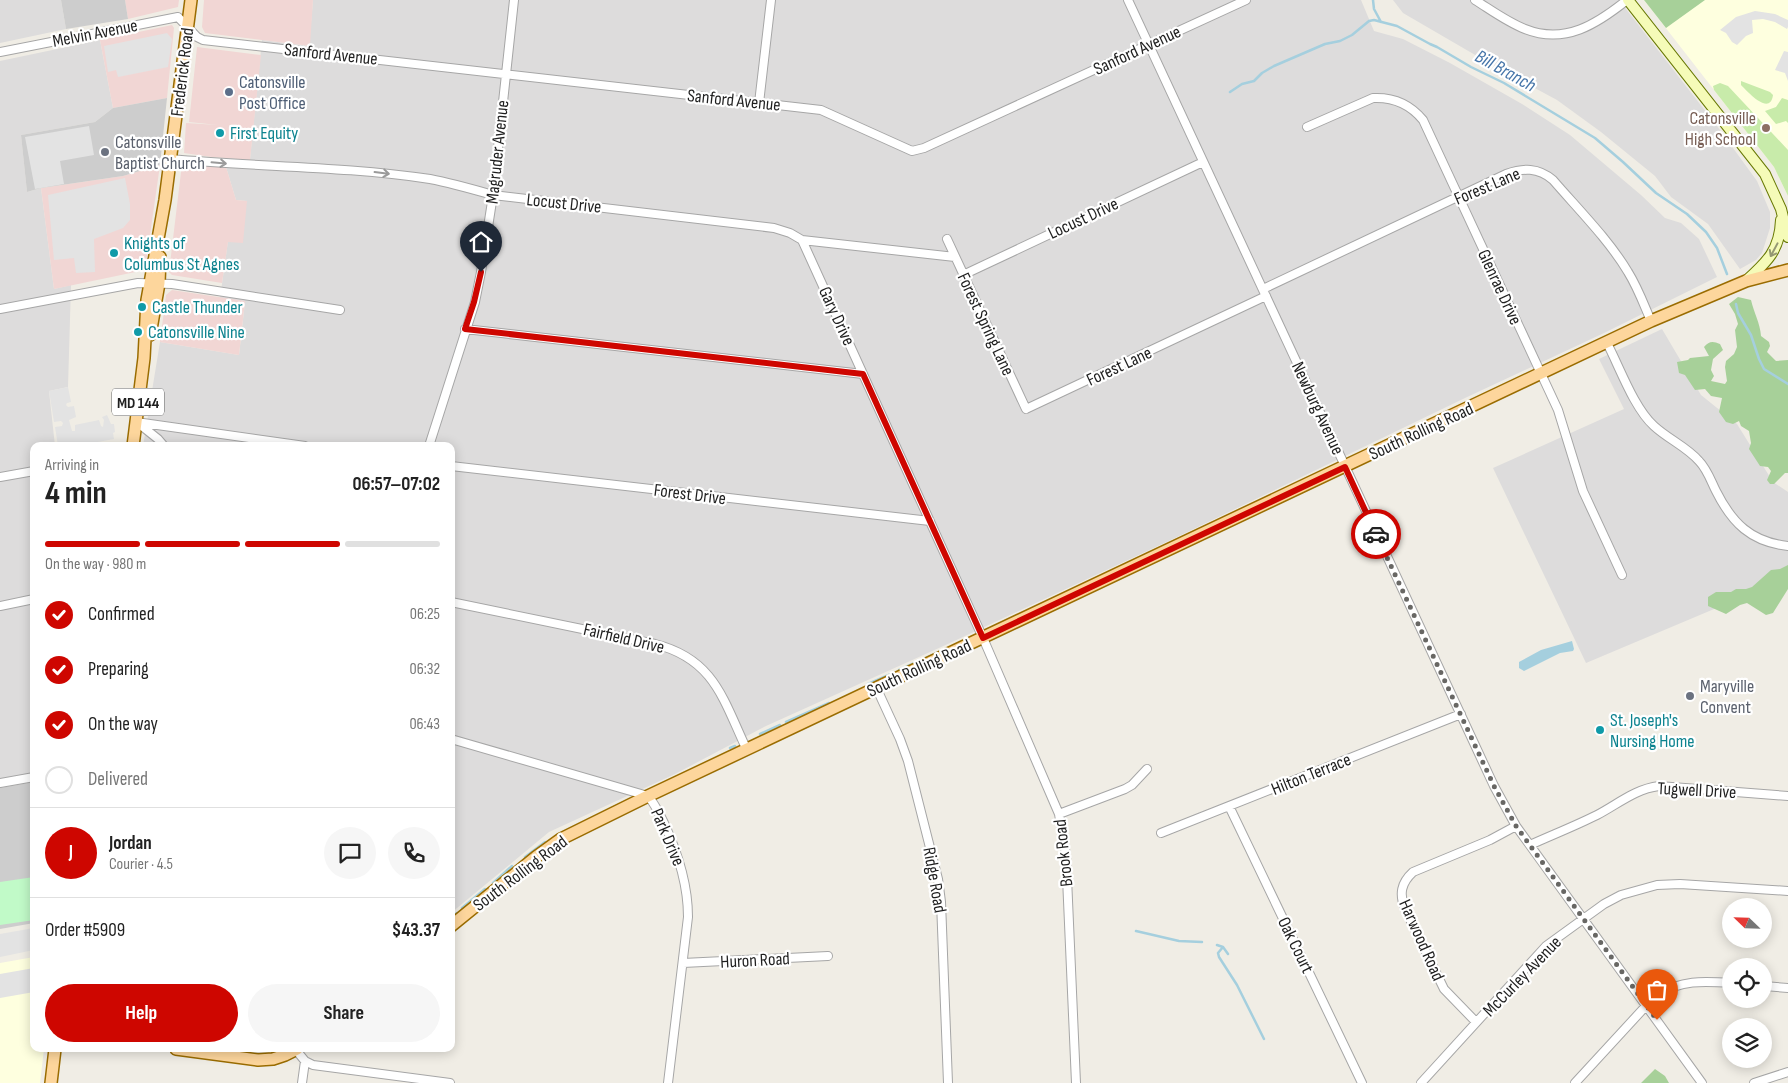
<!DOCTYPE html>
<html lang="en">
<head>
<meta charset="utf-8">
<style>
	:root { --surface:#fff; --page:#f6f6f6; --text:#222; --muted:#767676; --line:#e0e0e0; --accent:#ce0600 }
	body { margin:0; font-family:"Sofia Sans Condensed",sans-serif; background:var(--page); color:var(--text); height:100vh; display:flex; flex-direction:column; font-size:19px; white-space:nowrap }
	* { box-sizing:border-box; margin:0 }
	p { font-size:16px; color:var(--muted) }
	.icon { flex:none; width:28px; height:28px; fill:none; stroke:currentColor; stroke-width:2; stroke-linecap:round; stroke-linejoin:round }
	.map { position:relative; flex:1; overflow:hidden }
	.panel { position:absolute; left:30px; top:442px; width:425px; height:610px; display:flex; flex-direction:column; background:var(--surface); border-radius:10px; box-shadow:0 2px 12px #0003 }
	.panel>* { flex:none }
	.needle { width:32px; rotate:293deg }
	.controls { position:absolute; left:1722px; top:898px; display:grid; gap:10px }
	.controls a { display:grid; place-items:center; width:50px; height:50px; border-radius:50%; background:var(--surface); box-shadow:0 2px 12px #0003; font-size:25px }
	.pin { position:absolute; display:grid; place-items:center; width:42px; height:42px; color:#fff; margin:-51px -21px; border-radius:50% 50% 50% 0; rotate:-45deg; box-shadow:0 0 5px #0007 }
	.pin .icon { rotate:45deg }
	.courier { position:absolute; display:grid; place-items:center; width:50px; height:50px; margin:-25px; border:4px solid #ce0600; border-radius:50%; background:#fff; color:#222; box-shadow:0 1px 6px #0007 }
	.headline em { font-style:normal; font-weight:700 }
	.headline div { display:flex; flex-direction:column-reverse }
	.headline { display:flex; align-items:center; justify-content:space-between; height:85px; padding:0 15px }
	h1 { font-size:32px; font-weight:700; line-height:38px }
	.bar { display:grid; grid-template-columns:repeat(4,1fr); gap:8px 5px; align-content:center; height:60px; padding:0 15px }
	.bar i { height:6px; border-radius:4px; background:var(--line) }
	.bar .active { background:var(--accent) }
	.bar p { grid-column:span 4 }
	.line { display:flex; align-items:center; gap:12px; padding:0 15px; border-top:1px solid var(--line) }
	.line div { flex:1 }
	.round { display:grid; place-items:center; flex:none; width:52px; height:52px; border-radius:26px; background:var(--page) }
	ol { padding:0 15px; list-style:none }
	li { display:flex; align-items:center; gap:15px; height:55px }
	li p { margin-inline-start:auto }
	li .icon { padding:5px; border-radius:50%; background:var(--accent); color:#fff; stroke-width:4 }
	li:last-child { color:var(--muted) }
	li i { width:28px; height:28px; border:2px solid var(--line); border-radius:50% }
	.primary-button { display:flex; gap:10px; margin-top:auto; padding:10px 15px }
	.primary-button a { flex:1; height:58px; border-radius:30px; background:var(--accent); color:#fff; font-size:20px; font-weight:700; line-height:58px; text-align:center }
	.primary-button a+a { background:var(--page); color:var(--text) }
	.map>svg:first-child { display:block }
	.residential { fill:#dddcdc }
	.commercial { fill:#f1d6d4 }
	.education { fill:#feffdf }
	.religious { fill:#cdcdcd }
	.grass { fill:#c8ebaa }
	.forest { fill:#a7d099 }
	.park { fill:#c1fac8 }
	.parking { fill:#e3e3e3 }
	.water { fill:#a5cfde }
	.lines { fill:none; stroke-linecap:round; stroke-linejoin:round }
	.stream { stroke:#a5cfde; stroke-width:2.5 }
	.minor-casing { stroke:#a6a6a6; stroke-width:10 }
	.secondary-casing { stroke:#687903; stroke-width:12 }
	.primary-casing { stroke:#9a6c00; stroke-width:14 }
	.minor { stroke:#fff; stroke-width:8 }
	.secondary { stroke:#f5fbb8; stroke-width:10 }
	.primary { stroke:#fdd69c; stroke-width:11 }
	.oneway { stroke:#9a9a9a }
	.oneway2 { stroke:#959873 }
	.done { stroke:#686764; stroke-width:5; stroke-dasharray:0 9 }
	.route { stroke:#ce0600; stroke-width:6 }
	.service-dot { fill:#5c6f8a; stroke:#fff; stroke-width:2 }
	.education-dot { fill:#8d6e63; stroke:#fff; stroke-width:2 }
	.culture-dot { fill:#0f9aa8; stroke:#fff; stroke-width:2 }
	.worship-dot { fill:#6b7280; stroke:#fff; stroke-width:2 }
	.labels { text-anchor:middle; stroke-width:4.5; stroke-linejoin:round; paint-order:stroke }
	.shield { fill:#fff; stroke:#626262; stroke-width:1 }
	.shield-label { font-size:16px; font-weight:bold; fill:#1f1f1f }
	.street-label { font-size:18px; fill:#1f1f1f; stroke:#fff }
	.service-label { font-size:18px; fill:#4e5e75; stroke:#fff; text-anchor:start }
	.education-label { font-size:18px; fill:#785e54; stroke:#fff; text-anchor:end }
	.culture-label { font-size:18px; fill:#0d838f; stroke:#fff; text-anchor:start }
	.worship-label { font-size:18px; fill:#5b616d; stroke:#fff; text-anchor:start }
	.water-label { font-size:19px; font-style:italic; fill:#4675a9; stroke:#fff }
</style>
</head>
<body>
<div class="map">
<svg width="1788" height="1083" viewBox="0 0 1788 1083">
	<rect width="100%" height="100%" fill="#f0ede5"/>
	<!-- residential -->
	<path class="residential" d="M0,0H61L66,29L0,43Z
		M313,0H1361L1374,31L1403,39L1450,63L1522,104L1570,135L1641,195L1665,218L1681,223L1699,239L1717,277L1604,333L1465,398L1175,538L950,643L766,726L675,774L549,832L451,913V446H143L160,342L239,355L245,302L220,298L228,241L247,201L236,200L226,167L224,158L250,159L262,40L309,46Z
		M1393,0H1619L1717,126L1757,181L1770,212V228L1762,253L1756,260L1740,269L1708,224L1671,197L1655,176L1601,132L1557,100L1501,70L1403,13Z
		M100,40L113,108L95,122L21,135L27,192L41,188L54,289L71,285L68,387L49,391L55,446H34V782L0,788V61Z
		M1662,329L1701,395L1737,424L1773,482L1788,492V578L1586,663L1493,468L1624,409L1599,359Z"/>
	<!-- commercial -->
	<path class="commercial" d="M125,0H179L178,7L128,19Z
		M204,0H313L310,46L205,33L202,27Z
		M172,25L174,28L167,98L113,108L100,40Z
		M197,47L261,55L250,160L212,157L184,153L186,123L218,125L189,122Z
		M182,164L226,167L236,200L247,201L243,243L228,242L222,283L172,275L169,272Z
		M160,165L145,270L54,289L41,188L123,176Z
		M172,290L245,301L239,355L160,342L166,295Z"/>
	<!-- education -->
	<path class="education" d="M1644,0H1788V196L1774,167Z
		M34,957V1049H44L40,1083H0V963Z"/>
	<!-- religious -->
	<path class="religious" d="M61,0H125L128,19L66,29Z
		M167,98L160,165L123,176L41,188L27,192L21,135L95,122L113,108Z
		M34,782V923L0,929V788Z"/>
	<!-- grass -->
	<path class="grass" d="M1741,81L1770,92L1773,95C1770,117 1747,91 1741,85Z
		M1720,83L1728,86L1788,150V196L1774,167L1714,90L1713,86Z
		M1782,98L1788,100V123L1786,121L1776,124L1765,111L1776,107Z"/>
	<!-- forest -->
	<path class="forest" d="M1644,0H1705L1666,28Z
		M1738,297L1751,300C1754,313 1760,323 1761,336L1769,342L1770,346L1767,352L1776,361L1788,360V473H1785L1774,484H1770L1767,480L1771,471L1768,467L1760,466L1749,449L1751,443L1749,431L1741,426L1739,421L1733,424L1726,422L1719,412L1722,398L1711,396L1705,389L1695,390L1685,375L1679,373L1677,362L1688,360L1690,358L1709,356L1704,347C1709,341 1713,341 1720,344L1723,350L1713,359L1711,370L1714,376L1711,381L1725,384L1727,381L1725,367L1726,361L1734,354L1737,347L1735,330L1738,324L1735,314L1729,304Z
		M1788,565V589L1773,613L1766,615L1747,603L1740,605L1726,614L1708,606V597L1716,592H1731L1736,589H1746L1752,587L1771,570L1780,569Z
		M1655,1069L1665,1076L1669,1083H1641Z"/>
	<!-- park -->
	<path class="park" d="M34,877V920L0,925V882Z"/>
	<!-- parking -->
	<path class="parking" d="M1755,11L1775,14L1788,20V27L1787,29L1775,22L1763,19L1752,20L1753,33L1746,36L1737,45L1732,42L1726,33L1720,30L1736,17Z
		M167,33L172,39L168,67L118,77L116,70L108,72L104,46Z
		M1784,51L1788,52V81L1785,73L1775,70Z
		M89,126L94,155L60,161L64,184L35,189L25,137Z
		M125,178L130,204V220L123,228L94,239L95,272L76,273L74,258L54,260L48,195Z
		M68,387L71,402L67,403L66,405L68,407L74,406L76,417L69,420L72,431H75V425L99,420L101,426L103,427L104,420L102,417L107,415L111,424H114L115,432L113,433L114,439L76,446H58L55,427L62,426L63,423L61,421L54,422L49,391Z
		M34,928V950L0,957V934Z
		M34,968V992L0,998V974Z"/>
	<!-- water -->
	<path class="water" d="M1572,641L1574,649L1573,651L1560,653L1524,671L1519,668V662L1541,650Z"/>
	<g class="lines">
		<!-- stream -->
		<path class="stream" d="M1373,0L1374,9L1381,22
			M1230,92L1242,84L1254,81L1262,73L1274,66L1325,44L1340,41L1352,35L1369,21L1374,20L1397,26L1430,44L1437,47L1471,67L1504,83L1595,138L1623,162L1656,193L1687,214L1706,232L1717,248L1727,274
			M1736,304L1738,313L1751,335L1759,359L1764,369L1788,384
			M899,670L944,650
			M868,684L891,674
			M786,722L829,703
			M760,734L780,725
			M730,748L735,746
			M525,857L545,842
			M493,883L512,866
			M462,908L485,889
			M451,917L457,913
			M1136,931L1179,941L1202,942
			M1217,945L1223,947L1228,954
			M1223,947L1218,953L1219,957L1237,985L1264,1039"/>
		<defs>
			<path id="minor" d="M1128,0L1494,786L1516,826L1702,1083
				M1475,0C1491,10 1507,22 1525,29C1565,45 1597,24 1627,0
				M0,52L178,17L197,37L203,40L821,110L912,151L924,148L1246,0
				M759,103L771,0
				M1307,127L1373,98C1394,97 1410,104 1423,120L1558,410L1583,491L1622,575
				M171,159C257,167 344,166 430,179C451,183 472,189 493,195L774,228L790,233L802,240L955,257
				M947,239L1026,409L1266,296
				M802,240L983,638L1059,814L1066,855L1076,1083
				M963,275L1203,162
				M1263,289L1506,174C1523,168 1538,167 1553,180C1578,209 1609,240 1628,272C1638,288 1644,305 1651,321
				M0,309L138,283L172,284L340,310
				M465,329L863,374
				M1607,343C1620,368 1634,408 1654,426C1668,439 1687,447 1699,461C1707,469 1711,481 1716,491C1732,523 1751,542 1788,546
				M136,422L305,446
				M138,423L158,439L164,446
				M429,446L475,302L481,272L493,195L514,0
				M451,466L930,521
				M0,477L34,471
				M451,602L655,644C714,659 723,699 746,748
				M0,606L34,599
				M876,687L900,739L908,761L938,879L941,902L948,1083
				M451,739L648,796C655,804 659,813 664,823C678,853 688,883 688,917L668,1083
				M0,783L34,777
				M1229,806L1362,1083
				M1059,814L1125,789L1132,785L1147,769
				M1161,833L1461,714
				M1530,845C1552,835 1575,826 1597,815C1618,804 1635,789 1659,786L1788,796
				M683,963L828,956
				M1764,986L1788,988
				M1476,1022L1444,989L1405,909C1399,894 1401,883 1413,872L1490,840L1516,826
				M296,1050L305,1061L313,1065L450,1083
				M302,1083L305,1061
				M1421,1083L1546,946L1604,904L1621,895L1657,885L1680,884L1788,891
				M1575,1083L1656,995C1682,980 1702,981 1731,983
				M1754,1083L1788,1072"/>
			<path id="secondary" d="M1628,0L1765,174L1781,209L1788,237
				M1746,281C1767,262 1780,250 1781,220"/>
			<path id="primary" d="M150,335L159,283L160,257
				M133,446L144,358L147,300L165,200L191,0
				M451,926L536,857L561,839L648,796L1651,321L1746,281L1788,270
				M176,1049L258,1060L273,1059L285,1055L297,1049
				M51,1083L55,1049"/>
		</defs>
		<!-- minor casing -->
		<use href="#minor" class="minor-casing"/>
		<!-- secondary casing -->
		<use href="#secondary" class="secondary-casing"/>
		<!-- primary casing -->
		<use href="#primary" class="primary-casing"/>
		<!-- minor -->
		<use href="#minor" class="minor"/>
		<!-- secondary -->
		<use href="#secondary" class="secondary"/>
		<!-- primary -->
		<use href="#primary" class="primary"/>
	</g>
	<!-- one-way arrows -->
	<defs><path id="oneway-shaft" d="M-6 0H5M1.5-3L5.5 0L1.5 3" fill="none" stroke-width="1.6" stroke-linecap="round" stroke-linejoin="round" transform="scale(1.25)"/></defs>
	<g class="oneway">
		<use href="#oneway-shaft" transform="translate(219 163) rotate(5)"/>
		<use href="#oneway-shaft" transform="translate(382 173) rotate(7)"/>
	</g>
	<use class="oneway2" href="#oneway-shaft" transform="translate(1774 250) rotate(118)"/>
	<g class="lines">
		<!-- done -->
		<path class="done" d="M1376,534L1494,786L1516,826L1657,1020"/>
		<!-- route -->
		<path class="route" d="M481,272L474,302L465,329L863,374L983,638L1345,467L1376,534"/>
	</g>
	<!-- markers -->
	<circle class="service-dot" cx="229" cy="92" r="5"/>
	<circle class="education-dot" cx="1766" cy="128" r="5"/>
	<g class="culture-dot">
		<circle cx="220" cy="133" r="5"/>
		<circle cx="114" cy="253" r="5"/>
		<circle cx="142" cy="307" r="5"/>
		<circle cx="138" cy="332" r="5"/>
		<circle cx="1600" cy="730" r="5"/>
	</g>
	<g class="worship-dot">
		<circle cx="105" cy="152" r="5"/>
		<circle cx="1690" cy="696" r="5"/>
	</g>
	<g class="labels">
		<!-- shield labels -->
		<rect class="shield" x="112" y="388.5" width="52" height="27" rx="4"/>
		<g class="shield-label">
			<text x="138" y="408">MD 144</text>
		</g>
		<!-- street labels -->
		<g class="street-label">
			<text transform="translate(95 33) rotate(-11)" y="6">Melvin Avenue</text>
			<text transform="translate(1137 50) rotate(-25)" y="6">Sanford Avenue</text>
			<text transform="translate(331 54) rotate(6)" y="6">Sanford Avenue</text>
			<text transform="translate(182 72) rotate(-83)" y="6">Frederick Road</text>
			<text transform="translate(734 100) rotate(6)" y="6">Sanford Avenue</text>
			<text transform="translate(497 152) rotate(-84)" y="6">Magruder Avenue</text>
			<text transform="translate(1487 186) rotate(-23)" y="6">Forest Lane</text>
			<text transform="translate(564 203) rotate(6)" y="6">Locust Drive</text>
			<text transform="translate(1083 218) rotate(-25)" y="6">Locust Drive</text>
			<text transform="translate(1500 287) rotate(65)" y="6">Glenrae Drive</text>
			<text transform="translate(837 316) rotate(65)" y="6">Gary Drive</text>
			<text transform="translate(986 324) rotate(65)" y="6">Forest Spring Lane</text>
			<text transform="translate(1119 366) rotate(-25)" y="6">Forest Lane</text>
			<text transform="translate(1318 408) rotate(65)" y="6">Newburg Avenue</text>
			<text transform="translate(1421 431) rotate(-25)" y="6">South Rolling Road</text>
			<text transform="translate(690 494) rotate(7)" y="6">Forest Drive</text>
			<text transform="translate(624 638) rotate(13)" y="6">Fairfield Drive</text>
			<text transform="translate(919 668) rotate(-25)" y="6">South Rolling Road</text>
			<text transform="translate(1311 774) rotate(-22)" y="6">Hilton Terrace</text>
			<text transform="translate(1697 790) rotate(3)" y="6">Tugwell Drive</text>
			<text transform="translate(668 837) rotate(67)" y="6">Park Drive</text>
			<text transform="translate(1063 853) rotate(-96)" y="6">Brook Road</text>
			<text transform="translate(520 873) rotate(-37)" y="6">South Rolling Road</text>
			<text transform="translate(935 880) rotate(80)" y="6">Ridge Road</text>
			<text transform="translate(1422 940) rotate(66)" y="6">Harwood Road</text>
			<text transform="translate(1296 945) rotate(64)" y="6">Oak Court</text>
			<text transform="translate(755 960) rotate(-3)" y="6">Huron Road</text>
			<text transform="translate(1522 976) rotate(-46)" y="6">McCurley Avenue</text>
		</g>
		<!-- service labels -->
		<g class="service-label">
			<text x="239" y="88">Catonsville<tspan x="239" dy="21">Post Office</tspan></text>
		</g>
		<!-- education labels -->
		<g class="education-label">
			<text x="1756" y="124">Catonsville<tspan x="1756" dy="21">High School</tspan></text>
		</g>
		<!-- culture labels -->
		<g class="culture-label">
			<text x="230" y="139">First Equity</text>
			<text x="124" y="249">Knights of<tspan x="124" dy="21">Columbus St Agnes</tspan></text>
			<text x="152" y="313">Castle Thunder</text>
			<text x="148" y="338">Catonsville Nine</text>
			<text x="1610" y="726">St. Joseph's<tspan x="1610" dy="21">Nursing Home</tspan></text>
		</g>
		<!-- worship labels -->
		<g class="worship-label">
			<text x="115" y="148">Catonsville<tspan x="115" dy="21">Baptist Church</tspan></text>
			<text x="1700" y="692">Maryville<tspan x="1700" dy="21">Convent</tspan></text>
		</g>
		<!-- water labels -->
		<g class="water-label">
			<text transform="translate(1506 70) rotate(29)" y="7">Bill Branch</text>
		</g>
	</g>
</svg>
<div class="controls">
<a><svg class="needle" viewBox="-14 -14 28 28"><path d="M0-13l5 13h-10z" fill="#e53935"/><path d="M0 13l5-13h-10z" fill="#767676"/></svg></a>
<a><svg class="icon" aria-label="locate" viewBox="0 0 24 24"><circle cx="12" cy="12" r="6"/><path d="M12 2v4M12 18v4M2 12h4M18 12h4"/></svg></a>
<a><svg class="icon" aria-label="layers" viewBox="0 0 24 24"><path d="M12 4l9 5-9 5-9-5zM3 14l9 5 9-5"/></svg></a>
</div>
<div class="pin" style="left:1657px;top:1020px;background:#ea580c"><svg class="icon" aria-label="bag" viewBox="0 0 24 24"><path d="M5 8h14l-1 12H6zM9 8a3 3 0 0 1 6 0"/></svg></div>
<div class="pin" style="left:481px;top:272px;background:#1f2937"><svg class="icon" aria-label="home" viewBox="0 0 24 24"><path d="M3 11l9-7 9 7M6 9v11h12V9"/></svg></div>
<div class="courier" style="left:1376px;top:534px"><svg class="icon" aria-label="car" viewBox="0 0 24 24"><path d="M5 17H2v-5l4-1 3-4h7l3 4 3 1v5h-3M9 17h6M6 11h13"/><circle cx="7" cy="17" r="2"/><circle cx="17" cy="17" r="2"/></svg></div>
<section class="panel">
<div class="headline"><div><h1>4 min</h1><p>Arriving in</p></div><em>06:57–07:02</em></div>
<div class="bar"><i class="active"></i><i class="active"></i><i class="active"></i><i></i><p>On the way · 980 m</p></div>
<ol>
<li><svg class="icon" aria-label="check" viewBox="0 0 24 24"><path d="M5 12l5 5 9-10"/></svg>Confirmed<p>06:25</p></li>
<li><svg class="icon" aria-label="check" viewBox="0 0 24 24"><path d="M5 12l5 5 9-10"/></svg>Preparing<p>06:32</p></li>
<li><svg class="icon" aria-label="check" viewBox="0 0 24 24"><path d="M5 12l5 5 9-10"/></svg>On the way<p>06:43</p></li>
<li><i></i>Delivered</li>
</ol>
<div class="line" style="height:90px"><b class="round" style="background:var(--accent);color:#fff">J</b><div><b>Jordan</b><p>Courier · 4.5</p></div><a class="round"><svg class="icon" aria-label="chat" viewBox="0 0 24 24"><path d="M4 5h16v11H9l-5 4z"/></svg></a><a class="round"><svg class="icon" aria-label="phone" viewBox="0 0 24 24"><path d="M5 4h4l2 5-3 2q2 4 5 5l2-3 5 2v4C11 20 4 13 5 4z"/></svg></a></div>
<div class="line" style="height:65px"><div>Order #5909</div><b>$43.37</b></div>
<div class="primary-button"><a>Help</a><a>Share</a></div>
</section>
</div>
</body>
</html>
